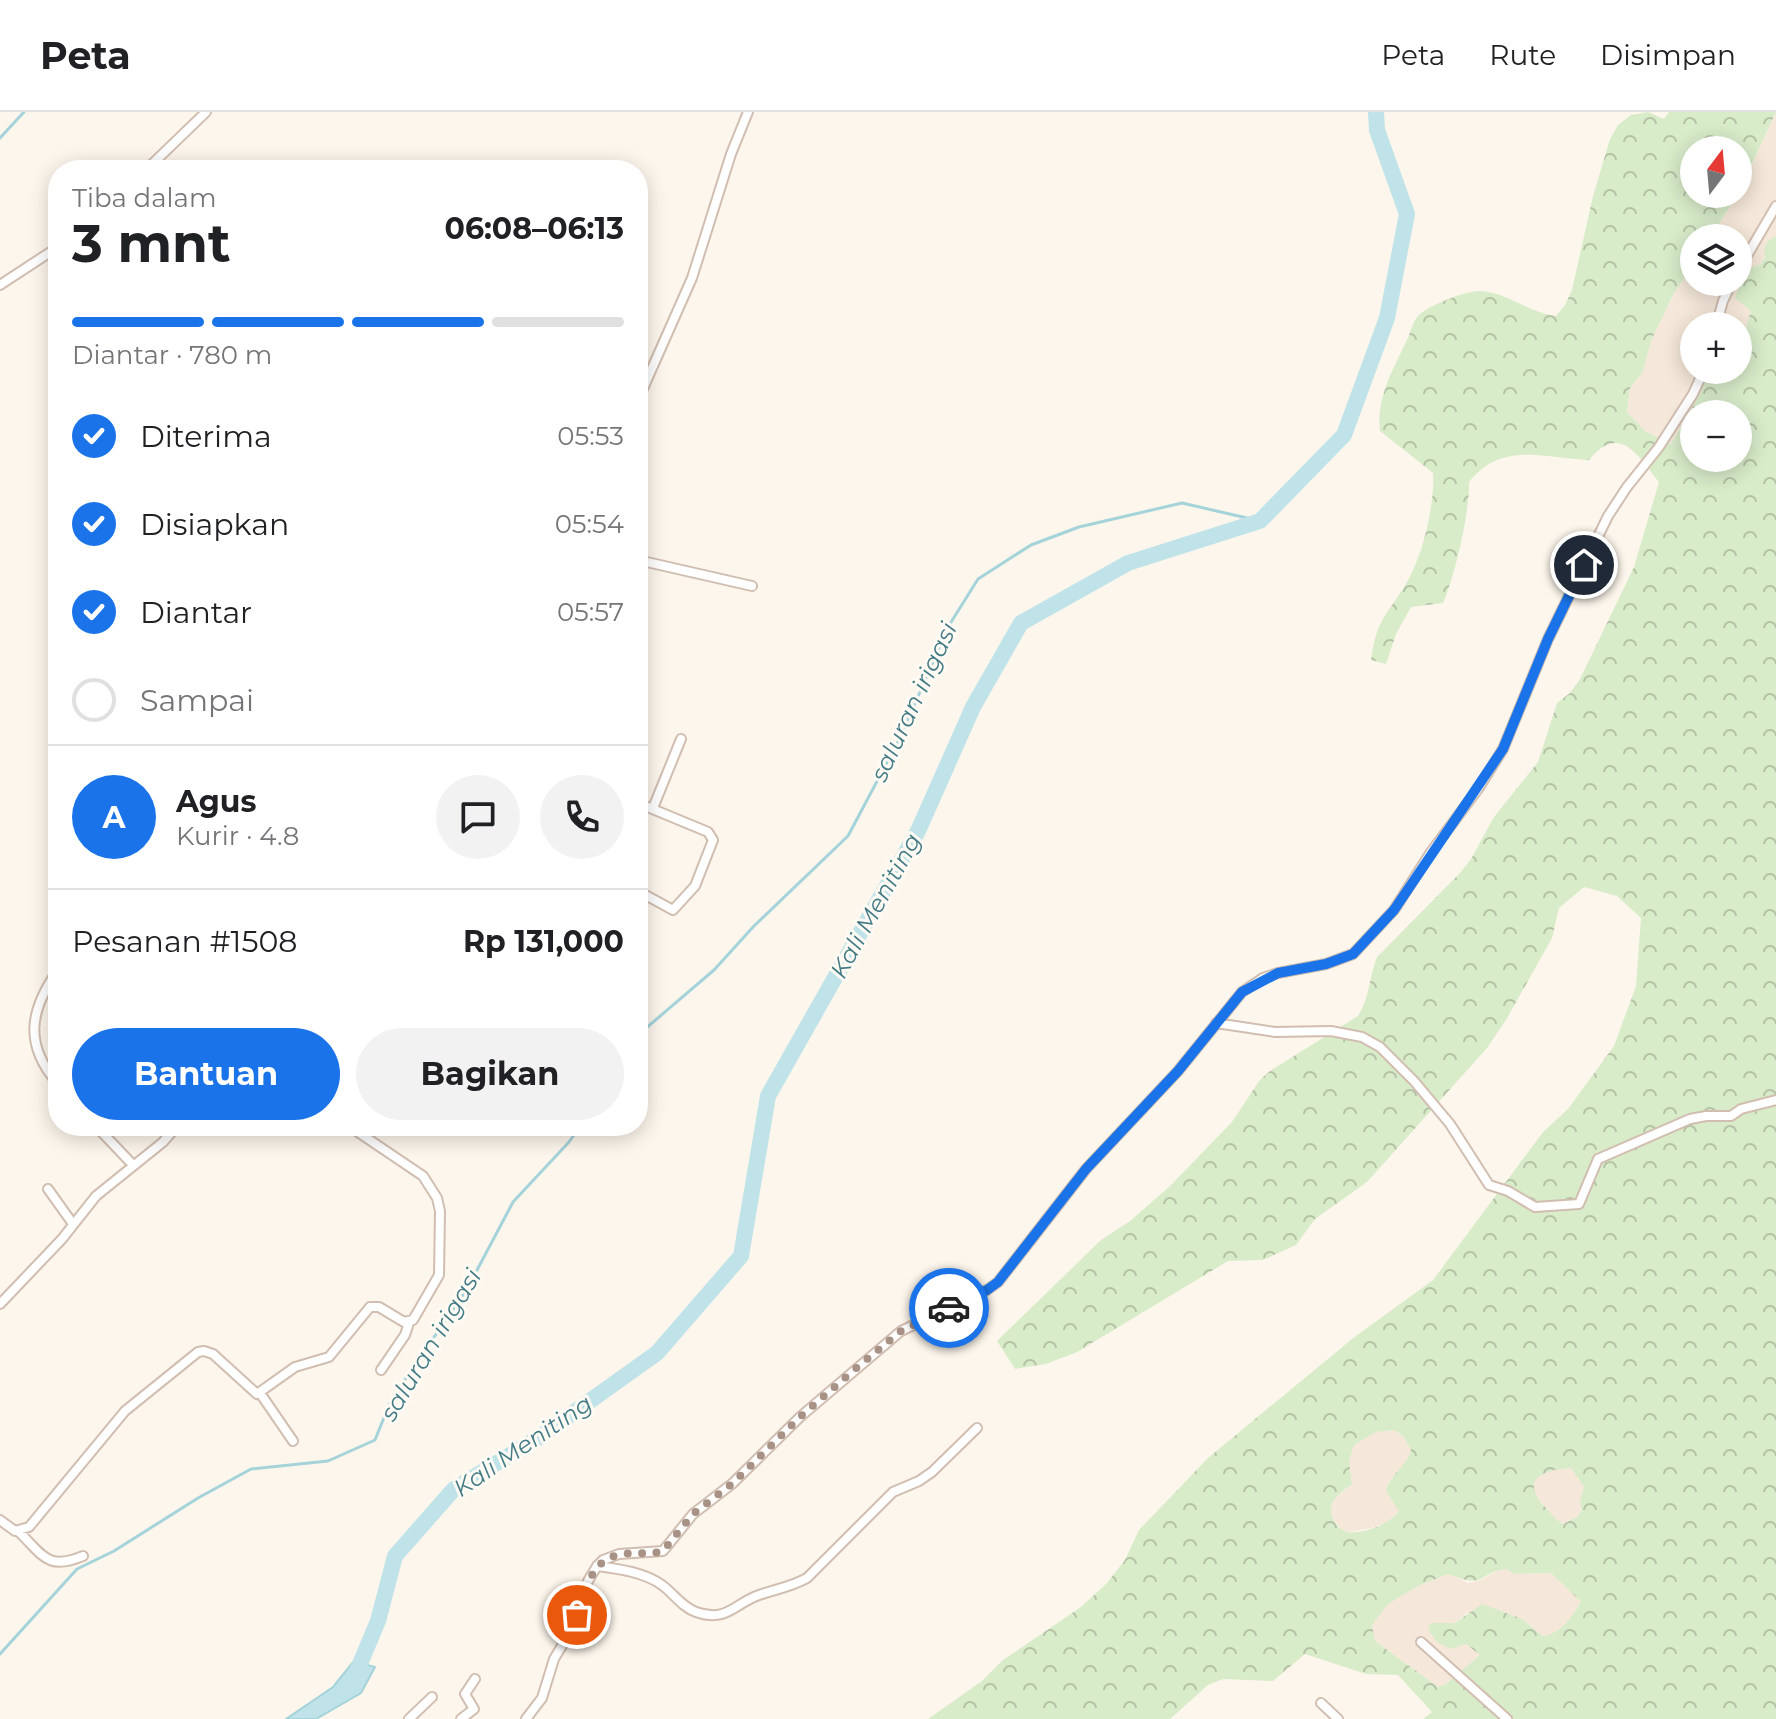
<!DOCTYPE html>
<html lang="id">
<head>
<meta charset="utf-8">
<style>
	:root { --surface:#fff; --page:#f2f2f2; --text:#202124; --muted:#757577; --line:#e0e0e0; --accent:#1a73e8 }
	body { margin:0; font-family:Montserrat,sans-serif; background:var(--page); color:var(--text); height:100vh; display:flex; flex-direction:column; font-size:30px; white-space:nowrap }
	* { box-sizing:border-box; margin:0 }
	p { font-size:26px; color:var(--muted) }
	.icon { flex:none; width:44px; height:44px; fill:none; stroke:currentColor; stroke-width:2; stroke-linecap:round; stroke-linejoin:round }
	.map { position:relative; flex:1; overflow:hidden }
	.sheet { position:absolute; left:48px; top:48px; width:600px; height:976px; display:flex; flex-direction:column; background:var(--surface); border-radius:32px; box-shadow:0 4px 20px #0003 }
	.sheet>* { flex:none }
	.needle { width:52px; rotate:16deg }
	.fabs { position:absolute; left:1680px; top:24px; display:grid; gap:16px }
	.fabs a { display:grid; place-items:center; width:72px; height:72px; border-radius:50%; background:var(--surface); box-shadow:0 4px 20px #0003; font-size:40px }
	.pin { position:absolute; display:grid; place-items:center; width:68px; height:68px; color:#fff; margin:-34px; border:4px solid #fff; border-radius:50%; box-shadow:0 2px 8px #0007 }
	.courier { position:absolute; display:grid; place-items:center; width:80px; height:80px; margin:-40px; border:6px solid #1a73e8; border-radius:50%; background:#fff; color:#222; box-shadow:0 2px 10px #0007 }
	.headline em { font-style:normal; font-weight:700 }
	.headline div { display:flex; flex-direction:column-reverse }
	.headline { display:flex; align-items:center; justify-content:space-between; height:136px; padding:0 24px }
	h1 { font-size:52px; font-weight:700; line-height:60px }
	.bar { display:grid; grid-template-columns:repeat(4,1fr); gap:12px 8px; align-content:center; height:96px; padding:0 24px }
	.bar i { height:10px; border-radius:6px; background:var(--line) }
	.bar .on { background:var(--accent) }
	.bar p { grid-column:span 4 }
	.line { display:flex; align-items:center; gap:20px; padding:0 24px; border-top:2px solid var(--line) }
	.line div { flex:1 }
	.round { display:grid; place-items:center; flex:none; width:84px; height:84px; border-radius:42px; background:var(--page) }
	ol { padding:0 24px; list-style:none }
	li { display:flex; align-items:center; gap:24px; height:88px }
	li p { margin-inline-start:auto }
	li .icon { padding:8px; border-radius:50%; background:var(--accent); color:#fff; stroke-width:4 }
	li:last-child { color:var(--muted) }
	li i { width:44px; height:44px; border:4px solid var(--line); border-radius:50% }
	.cta { display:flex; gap:16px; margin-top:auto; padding:16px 24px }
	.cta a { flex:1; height:92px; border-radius:48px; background:var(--accent); color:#fff; font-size:32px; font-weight:700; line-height:92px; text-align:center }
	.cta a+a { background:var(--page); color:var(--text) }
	header { display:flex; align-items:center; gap:48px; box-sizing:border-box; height:112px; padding:0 40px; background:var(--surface); border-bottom:2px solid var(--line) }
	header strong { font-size:38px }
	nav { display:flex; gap:44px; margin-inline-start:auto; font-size:28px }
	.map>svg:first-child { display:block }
	.residential { fill:#f5e8da }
	.forest { fill:url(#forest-crowns); fill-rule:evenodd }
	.water { fill:#bfe3e8; stroke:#a5d3da; stroke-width:2 }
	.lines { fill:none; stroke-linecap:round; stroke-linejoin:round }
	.stream { stroke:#a5d3da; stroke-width:3 }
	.river { stroke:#bfe3e8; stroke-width:16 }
	.street-casing { stroke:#d1beb0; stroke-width:12 }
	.street { stroke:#fff; stroke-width:8 }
	.done { stroke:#a89285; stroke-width:8; stroke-dasharray:0 14.4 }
	.route { stroke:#1a73e8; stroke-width:10 }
	.labels { text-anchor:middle; stroke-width:6; stroke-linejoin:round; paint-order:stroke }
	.water-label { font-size:24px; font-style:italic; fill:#437c86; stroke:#fffaf3 }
</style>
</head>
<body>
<header>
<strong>Peta</strong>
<nav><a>Peta</a><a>Rute</a><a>Disimpan</a></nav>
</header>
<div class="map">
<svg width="1776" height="1607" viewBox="0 0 1776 1607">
	<defs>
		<pattern id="forest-crowns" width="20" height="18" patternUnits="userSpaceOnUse" patternTransform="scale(2)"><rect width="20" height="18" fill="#d8ecc9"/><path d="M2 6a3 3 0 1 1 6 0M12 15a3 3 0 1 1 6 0" fill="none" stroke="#b4c2a5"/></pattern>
	</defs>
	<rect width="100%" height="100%" fill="#fdf6ec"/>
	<!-- residential -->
	<path class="residential" d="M1776,0V124L1773,125L1761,152L1754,154L1750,207L1738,229V214H1694V258H1710L1701,280L1671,332L1645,319L1632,307L1627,301L1630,276L1643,260L1651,229L1674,181L1694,152V170H1738V126H1710L1737,85Z
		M1394,1318L1403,1324L1411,1338L1409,1346L1388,1371L1400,1399L1388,1410L1372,1416L1348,1420L1341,1417L1331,1404V1395L1334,1388L1352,1372L1349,1349L1354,1333L1376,1320Z
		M1571,1356L1584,1375L1582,1398L1577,1405L1563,1412L1556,1408L1534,1382L1532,1373L1536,1366L1550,1357Z
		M1507,1457L1514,1462L1551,1461L1581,1490L1565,1513L1552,1523L1543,1524L1522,1507L1467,1501L1455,1511L1458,1533L1466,1532L1481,1543L1446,1572L1438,1575L1375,1529L1372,1513L1388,1492L1418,1474L1448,1462L1469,1471L1478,1469L1499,1458Z"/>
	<!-- forest -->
	<path class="forest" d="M1648,0L1664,7L1669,0H1776L1738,82V38H1694V82H1738L1710,126H1694V152L1674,181L1651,229L1643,260L1630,276L1627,300L1645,319L1671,332L1701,280L1710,258H1738V229L1746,216L1751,199L1735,186L1747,157L1761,152L1765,145C1763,135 1766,128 1776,124V1607H1423L1432,1600L1398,1563L1366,1562L1305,1542L1273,1569L1223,1567L1208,1573L1170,1607H928L982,1569L1003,1548L1081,1495L1106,1472L1125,1448L1139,1418L1208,1346L1352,1227L1433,1168L1543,1020L1568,997L1614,934L1636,874L1641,806L1617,784L1584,775L1559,796L1552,826L1506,908L1487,936L1367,1070L1315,1107L1296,1133L1263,1148L1228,1149L1077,1240L1046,1252L1015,1257L997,1229L1101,1128L1130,1109L1169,1075L1232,1010L1259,969L1270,959L1358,904C1370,885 1369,865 1377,845L1460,761L1471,747L1494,705L1538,650L1557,591L1570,581L1580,567L1634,455L1659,370C1638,344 1620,310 1589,348C1543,346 1502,329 1469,370C1470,399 1455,464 1443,491L1411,495L1396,522L1386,552L1371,548C1377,505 1387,504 1407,470C1423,443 1435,392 1433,361L1380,319C1376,286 1394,255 1408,226C1411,219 1413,209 1418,204C1426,194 1468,178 1480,179C1507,180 1529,201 1556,204L1565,193L1572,178L1593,84L1610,27L1618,13L1631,3ZM1694,302H1738V346H1694ZM1394,1318L1403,1324L1411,1338C1407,1354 1390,1362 1386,1379L1399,1399C1390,1412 1364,1422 1348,1420C1336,1418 1327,1400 1333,1390C1337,1383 1346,1377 1352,1372L1349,1349L1354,1333L1376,1320ZM1571,1356L1584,1375L1580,1390L1582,1398L1577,1405L1563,1412C1555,1407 1550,1400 1543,1393C1520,1365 1545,1358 1571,1356ZM1507,1457L1514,1462L1551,1461L1581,1490C1571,1504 1562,1522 1543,1524L1522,1507L1482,1492L1455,1511H1430L1428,1518L1437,1530L1451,1537L1466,1532L1480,1543L1446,1572L1438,1575L1375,1529L1372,1513L1388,1492L1418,1474L1448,1462C1488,1478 1475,1461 1507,1457Z"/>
	<!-- water -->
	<path class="water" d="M354,1549L375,1555L361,1581L316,1607H286L333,1575Z"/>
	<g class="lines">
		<!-- stream -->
		<path class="stream" d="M0,26L24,0
			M638,923L714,858L754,814L848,724L901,624L948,515L978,467L1031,433L1079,415L1182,391L1260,409
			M0,1542L77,1457L114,1439L198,1386L251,1357L328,1349L375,1328L391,1288L467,1177L513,1090L569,1030L580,1014"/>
		<!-- river -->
		<path class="river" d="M350,1569L354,1566L378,1509L395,1444L454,1377L538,1326L657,1241L741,1144L768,984L918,719L973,595L1021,511L1128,451L1260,409L1344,323L1387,206L1407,102L1377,18L1376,0"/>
		<defs>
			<path id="street" d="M146,58L206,0
				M1738,159L1776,94
				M0,173L58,135
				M1716,214L1723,189L1732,170
				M638,288L692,166L731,42L748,0
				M638,448L752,474
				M638,691L708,720L713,728L695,774L673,798L638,779
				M653,696L681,627
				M58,858C29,899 24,933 58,972
				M1216,911L1275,920L1331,919L1362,925L1380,935L1414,969L1450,1012L1489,1073L1508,1079L1535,1095L1579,1092L1598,1047L1690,1007L1706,1004H1731L1741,997L1776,988
				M96,1014L133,1053
				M48,1077L73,1112
				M0,1192L62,1127L96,1084L163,1030L177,1014
				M381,1258L405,1223L409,1211
				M260,1281L293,1329
				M0,1408L15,1419L29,1415L125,1299L198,1240L204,1239L213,1242L257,1282L295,1255L329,1245L370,1195H379L404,1210L413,1208L439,1163L440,1099L437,1086L423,1064L349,1014
				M19,1420C43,1443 47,1459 83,1444
				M597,1454C619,1457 644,1460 662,1473C674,1482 682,1495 696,1500C727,1511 735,1491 759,1483C776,1477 791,1475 807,1466L893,1380L919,1369L932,1360L977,1316
				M1421,1530L1507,1607
				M1321,1591L1338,1607
				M409,1607L432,1585
				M461,1607L474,1597L465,1582L475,1567
				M526,1607L542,1586L554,1547L569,1522L588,1469L597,1454L603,1448L619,1442L663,1439L693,1402L733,1371L800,1305L901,1219L987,1178L998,1170L1086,1057L1178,959L1242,880L1263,866L1278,861L1326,852L1353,842L1394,798L1431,740L1478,677L1503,637L1548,527L1608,404L1627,375L1659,335L1693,282L1704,258"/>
		</defs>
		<!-- street casing -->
		<use href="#street" class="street-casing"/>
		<!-- street -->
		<use href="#street" class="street"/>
	</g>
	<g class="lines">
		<!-- done -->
		<path class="done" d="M577,1503C586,1477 591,1445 624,1442C637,1440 650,1443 663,1439L693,1402L733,1371L800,1305L854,1258L901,1219L949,1196"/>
		<!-- route -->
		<path class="route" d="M949,1196L987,1178L998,1170L1086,1057L1178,959L1242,880L1278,861L1326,852L1353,842L1394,798L1503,637L1548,527L1584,453"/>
	</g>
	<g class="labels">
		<!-- water labels -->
		<g class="water-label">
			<text transform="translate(914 590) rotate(-65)" y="8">saluran irigasi</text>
			<text transform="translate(876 794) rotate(-61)" y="8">Kali Meniting</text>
			<text transform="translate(431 1233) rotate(-59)" y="8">saluran irigasi</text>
			<text transform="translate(523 1334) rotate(-34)" y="8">Kali Meniting</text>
		</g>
	</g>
</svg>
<div class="fabs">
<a><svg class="needle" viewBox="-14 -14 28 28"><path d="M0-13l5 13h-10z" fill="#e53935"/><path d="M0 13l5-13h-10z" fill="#757577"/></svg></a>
<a><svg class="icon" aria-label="layers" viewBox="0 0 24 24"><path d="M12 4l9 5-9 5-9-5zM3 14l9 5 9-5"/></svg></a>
<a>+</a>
<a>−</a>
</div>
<div class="pin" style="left:577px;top:1503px;background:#ea580c"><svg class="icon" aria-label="bag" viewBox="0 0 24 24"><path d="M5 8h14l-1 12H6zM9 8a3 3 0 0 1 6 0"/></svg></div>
<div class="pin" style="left:1584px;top:453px;background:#1f2937"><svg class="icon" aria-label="home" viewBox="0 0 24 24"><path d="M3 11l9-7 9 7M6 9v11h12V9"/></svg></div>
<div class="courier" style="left:949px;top:1196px"><svg class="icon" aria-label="car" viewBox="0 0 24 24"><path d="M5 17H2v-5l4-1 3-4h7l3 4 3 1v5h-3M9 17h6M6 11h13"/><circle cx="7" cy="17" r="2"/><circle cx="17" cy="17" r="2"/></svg></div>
<section class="sheet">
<div class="headline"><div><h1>3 mnt</h1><p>Tiba dalam</p></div><em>06:08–06:13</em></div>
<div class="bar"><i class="on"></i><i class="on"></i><i class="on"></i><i></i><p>Diantar · 780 m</p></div>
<ol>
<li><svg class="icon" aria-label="check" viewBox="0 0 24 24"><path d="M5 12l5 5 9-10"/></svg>Diterima<p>05:53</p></li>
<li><svg class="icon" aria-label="check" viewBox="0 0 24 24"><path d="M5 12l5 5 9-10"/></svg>Disiapkan<p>05:54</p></li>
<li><svg class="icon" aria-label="check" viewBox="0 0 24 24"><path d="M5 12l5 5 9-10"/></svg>Diantar<p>05:57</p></li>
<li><i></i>Sampai</li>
</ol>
<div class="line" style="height:144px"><b class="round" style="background:var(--accent);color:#fff">A</b><div><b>Agus</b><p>Kurir · 4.8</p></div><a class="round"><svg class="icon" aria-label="chat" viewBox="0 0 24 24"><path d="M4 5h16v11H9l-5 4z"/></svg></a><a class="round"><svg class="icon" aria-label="phone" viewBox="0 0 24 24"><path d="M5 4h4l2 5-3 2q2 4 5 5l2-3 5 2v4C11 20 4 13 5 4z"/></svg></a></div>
<div class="line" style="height:104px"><div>Pesanan #1508</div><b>Rp 131,000</b></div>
<div class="cta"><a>Bantuan</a><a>Bagikan</a></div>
</section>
</div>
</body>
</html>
